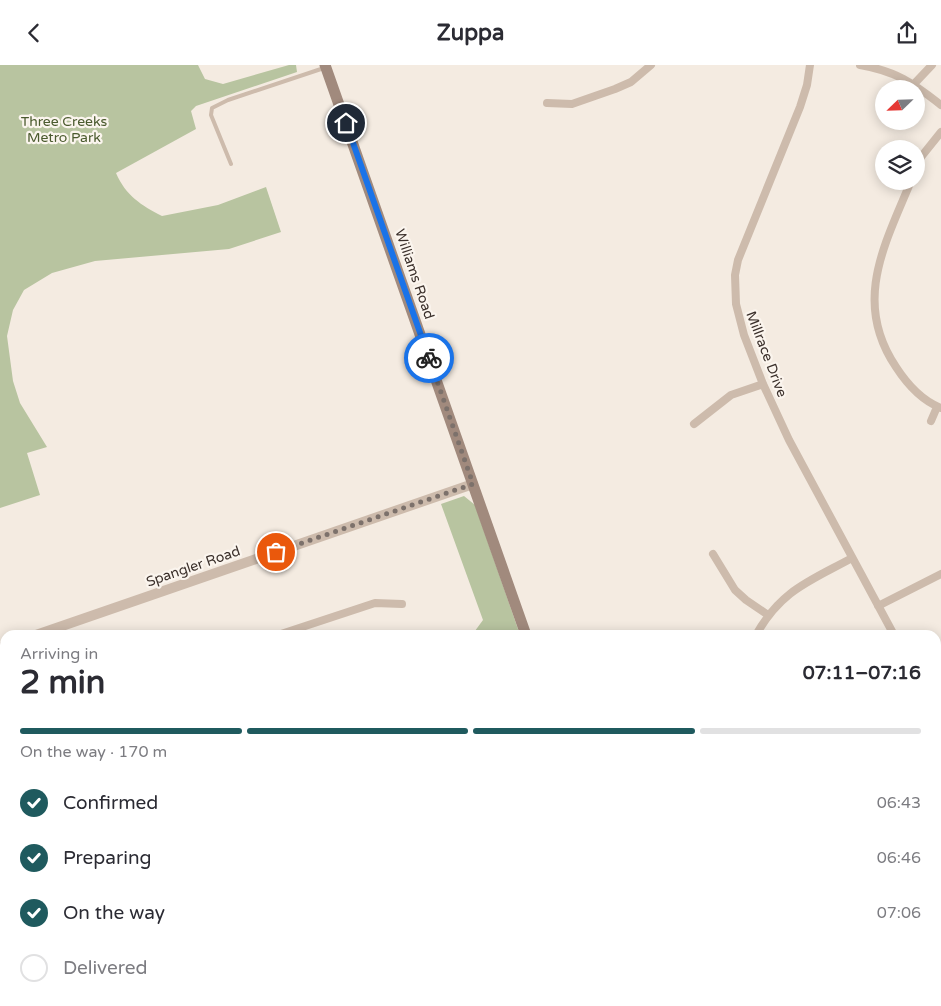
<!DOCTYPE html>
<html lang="en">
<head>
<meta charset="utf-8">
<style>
	:root { --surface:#fff; --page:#f7f7f7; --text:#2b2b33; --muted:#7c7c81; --line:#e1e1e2; --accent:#1f5a5e }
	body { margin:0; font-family:"Varela Round",sans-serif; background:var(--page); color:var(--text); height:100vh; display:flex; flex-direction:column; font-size:19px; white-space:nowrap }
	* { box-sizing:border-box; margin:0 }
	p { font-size:16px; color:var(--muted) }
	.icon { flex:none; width:28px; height:28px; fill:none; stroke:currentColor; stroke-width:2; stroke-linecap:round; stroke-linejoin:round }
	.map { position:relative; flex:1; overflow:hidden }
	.drawer { position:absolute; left:0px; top:565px; width:941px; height:376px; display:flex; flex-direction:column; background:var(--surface); border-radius:15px 15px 0 0; box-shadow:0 2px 12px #0003 }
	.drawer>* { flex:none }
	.needle { width:32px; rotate:247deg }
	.tools { position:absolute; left:875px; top:15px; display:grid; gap:10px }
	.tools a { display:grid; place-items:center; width:50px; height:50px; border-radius:50%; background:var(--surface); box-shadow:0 2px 12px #0003; font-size:25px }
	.pin { position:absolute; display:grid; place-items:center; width:42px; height:42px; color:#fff; margin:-21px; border:2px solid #fff; border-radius:50%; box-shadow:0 1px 5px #0007 }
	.courier { position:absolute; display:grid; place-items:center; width:50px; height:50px; margin:-25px; border:4px solid #1a73e8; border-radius:50%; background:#fff; color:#222; box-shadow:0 1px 6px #0007 }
	.headline em { font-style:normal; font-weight:800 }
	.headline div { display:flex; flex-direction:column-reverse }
	.headline { display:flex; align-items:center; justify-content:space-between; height:85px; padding:0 20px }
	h1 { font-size:32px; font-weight:800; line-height:38px }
	.bar { display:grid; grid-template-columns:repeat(4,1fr); gap:8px 5px; align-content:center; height:60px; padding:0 20px }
	.bar i { height:6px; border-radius:4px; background:var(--line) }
	.bar .current { background:var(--accent) }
	.bar p { grid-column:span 4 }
	ol { padding:0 20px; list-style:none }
	li { display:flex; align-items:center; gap:15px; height:55px }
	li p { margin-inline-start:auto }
	li .icon { padding:5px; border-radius:50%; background:var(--accent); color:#fff; stroke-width:4 }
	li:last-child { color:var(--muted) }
	li i { width:28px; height:28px; border:2px solid var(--line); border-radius:50% }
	header { display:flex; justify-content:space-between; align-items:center; height:65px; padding:0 20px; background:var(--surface); font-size:22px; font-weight:800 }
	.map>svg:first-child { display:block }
	.green { fill:#b8c4a0 }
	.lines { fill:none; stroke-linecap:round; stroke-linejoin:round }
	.service { stroke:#cdbbac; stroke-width:4 }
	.minor { stroke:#cdbbac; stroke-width:8 }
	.tertiary { stroke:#cdbbac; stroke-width:10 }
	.secondary { stroke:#a18a7d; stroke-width:11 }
	.done { stroke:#7c716b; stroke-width:5; stroke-dasharray:0 9 }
	.route { stroke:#1a73e8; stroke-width:6 }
	.labels { text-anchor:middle; stroke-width:4.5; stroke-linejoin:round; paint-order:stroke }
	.park-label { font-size:14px; fill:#4a5a2e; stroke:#fbf5ee }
	.street-label { font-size:14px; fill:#3b302b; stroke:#fbf5ee }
</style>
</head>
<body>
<header><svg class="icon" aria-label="back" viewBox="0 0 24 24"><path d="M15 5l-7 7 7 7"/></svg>Zuppa<svg class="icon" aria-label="share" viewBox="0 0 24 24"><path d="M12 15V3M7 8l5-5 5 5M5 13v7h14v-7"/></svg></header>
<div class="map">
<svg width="941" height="941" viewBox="0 0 941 941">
	<rect width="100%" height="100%" fill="#f4ebe1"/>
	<!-- green -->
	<path class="green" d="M0,0H198L205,14L223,19L289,0H296L297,7L196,41L191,46L196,64L116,108C126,131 141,140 162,151L218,140L266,122L281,167L229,184L95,196L52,208L24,225L13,245L7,271L13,316L20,338L47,382L27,388L40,430L0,443Z
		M464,431L475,440L520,570H472L483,555L441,439Z
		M363,936H453V941H360Z
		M591,936H653L656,941H590Z"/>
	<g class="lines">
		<!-- service -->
		<path class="service" d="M231,99L211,50L212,43L228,35L324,3
			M0,922L5,926
			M19,936L25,941"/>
		<!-- minor -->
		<path class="minor" d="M810,0L807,20L800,42L738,195L735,210L736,239L744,270L763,319L789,375L894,570
			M860,0C896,6 913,18 941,40
			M914,19L932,0
			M547,38L572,39L615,24L631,17L651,0
			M916,103L921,92L941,67
			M911,116C885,179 852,237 896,302C907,319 923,336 941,343
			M931,356L937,342
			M694,359L731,330L763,319
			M713,489L735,525L746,535L768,550
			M878,541L941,509
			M278,570L375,538L402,539
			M756,570C781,525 810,516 852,493
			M936,649L941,660
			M0,665L5,664
			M936,748L941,746
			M0,783L5,798
			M936,888L941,887
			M278,941L282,936
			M518,941L519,936
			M785,941L795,936"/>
		<!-- tertiary -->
		<path class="tertiary" d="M36,570L473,419
			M0,582L5,581"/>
		<!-- secondary -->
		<path class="secondary" d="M325,0L526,570
			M661,936L664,941"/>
	</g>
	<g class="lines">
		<!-- done -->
		<path class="done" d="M276,487L473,419L429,293"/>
		<!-- route -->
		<path class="route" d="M346,58L429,293"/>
	</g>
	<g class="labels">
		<!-- park labels -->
		<g class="park-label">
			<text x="64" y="61">Three Creeks<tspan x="64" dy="16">Metro Park</tspan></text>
		</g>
		<!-- street labels -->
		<g class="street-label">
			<text transform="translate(415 209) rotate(71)" y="5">Williams Road</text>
			<text transform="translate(767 289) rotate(69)" y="5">Millrace Drive</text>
			<text transform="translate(193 501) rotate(-19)" y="5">Spangler Road</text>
		</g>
	</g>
</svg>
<div class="tools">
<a><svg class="needle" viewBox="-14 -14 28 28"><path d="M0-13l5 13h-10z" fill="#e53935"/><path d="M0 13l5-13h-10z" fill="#7c7c81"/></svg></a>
<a><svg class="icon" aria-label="layers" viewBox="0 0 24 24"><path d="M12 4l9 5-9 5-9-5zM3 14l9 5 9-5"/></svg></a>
</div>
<div class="pin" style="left:276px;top:487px;background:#ea580c"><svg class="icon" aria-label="bag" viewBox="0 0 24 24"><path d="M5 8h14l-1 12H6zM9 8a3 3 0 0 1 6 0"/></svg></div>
<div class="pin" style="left:346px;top:58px;background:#1f2937"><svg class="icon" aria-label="home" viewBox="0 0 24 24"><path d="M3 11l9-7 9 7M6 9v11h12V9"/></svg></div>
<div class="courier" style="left:429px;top:293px"><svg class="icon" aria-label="bike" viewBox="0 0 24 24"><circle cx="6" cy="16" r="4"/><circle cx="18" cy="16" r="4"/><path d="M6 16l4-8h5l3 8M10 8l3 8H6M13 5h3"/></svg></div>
<section class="drawer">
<div class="headline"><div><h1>2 min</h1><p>Arriving in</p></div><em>07:11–07:16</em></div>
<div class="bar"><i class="current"></i><i class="current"></i><i class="current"></i><i></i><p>On the way · 170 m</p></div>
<ol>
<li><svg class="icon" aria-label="check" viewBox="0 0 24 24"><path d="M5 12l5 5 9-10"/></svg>Confirmed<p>06:43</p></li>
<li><svg class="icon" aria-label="check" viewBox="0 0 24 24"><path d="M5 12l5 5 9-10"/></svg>Preparing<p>06:46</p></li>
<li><svg class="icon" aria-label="check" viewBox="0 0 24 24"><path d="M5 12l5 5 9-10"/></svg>On the way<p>07:06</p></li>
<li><i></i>Delivered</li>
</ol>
</section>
</div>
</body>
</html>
